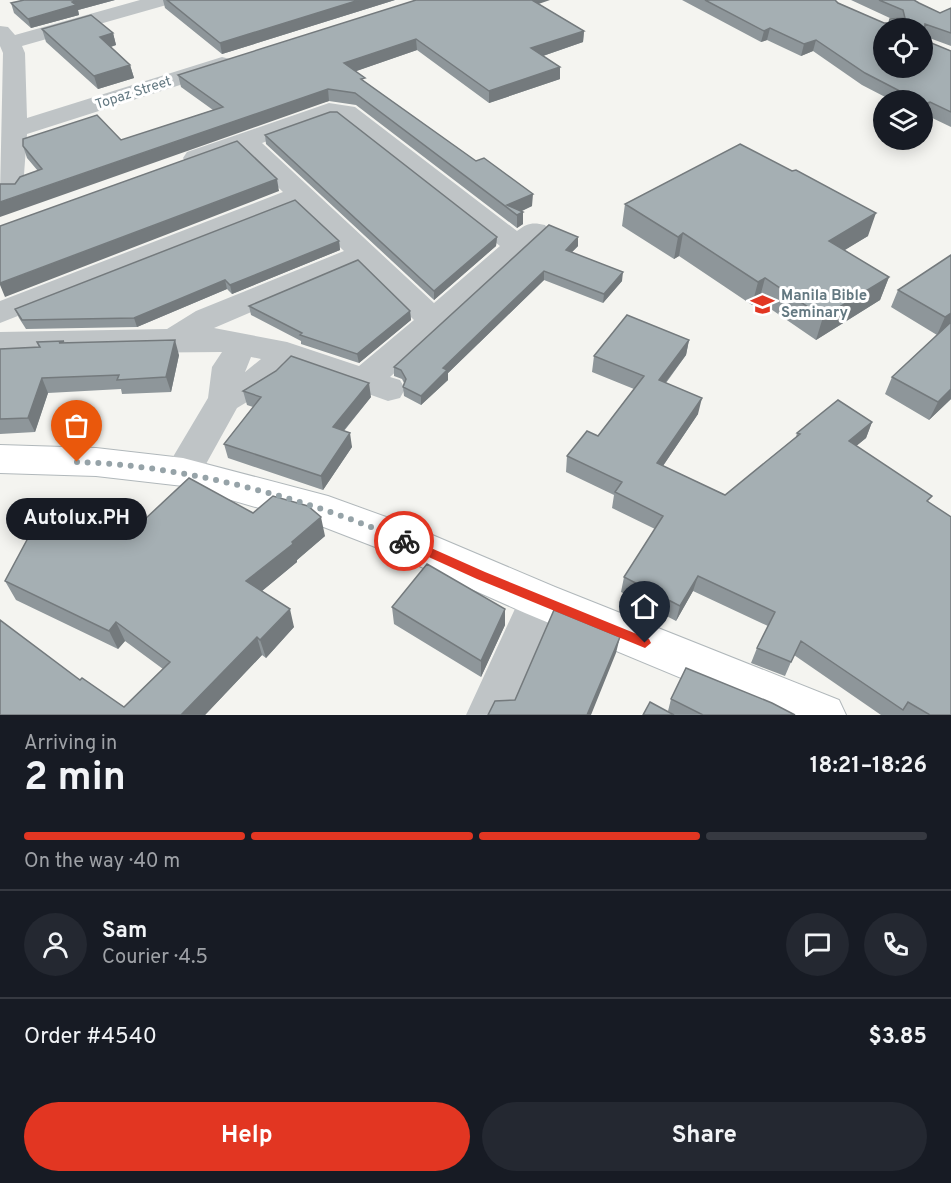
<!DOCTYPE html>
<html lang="en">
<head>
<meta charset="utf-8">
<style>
	:root { --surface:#171b24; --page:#242831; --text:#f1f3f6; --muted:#9ea1a6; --line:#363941; --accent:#e23622 }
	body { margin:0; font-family:Overpass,sans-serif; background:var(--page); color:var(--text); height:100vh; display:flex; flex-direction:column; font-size:22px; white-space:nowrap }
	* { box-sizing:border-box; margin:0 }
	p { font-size:20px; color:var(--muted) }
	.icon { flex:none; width:33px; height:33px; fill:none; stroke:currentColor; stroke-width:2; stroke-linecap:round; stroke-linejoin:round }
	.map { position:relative; height:715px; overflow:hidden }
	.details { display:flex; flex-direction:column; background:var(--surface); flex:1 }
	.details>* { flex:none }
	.fabs { position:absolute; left:873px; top:18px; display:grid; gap:12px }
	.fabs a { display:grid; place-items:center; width:60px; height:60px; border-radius:50%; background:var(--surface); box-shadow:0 3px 15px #0003; font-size:30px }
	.pin { position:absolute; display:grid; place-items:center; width:51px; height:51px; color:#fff; margin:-62px -26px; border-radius:50% 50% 50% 0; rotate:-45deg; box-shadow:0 0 6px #0007 }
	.pin .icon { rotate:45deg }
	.courier { position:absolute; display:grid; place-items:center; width:60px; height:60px; margin:-30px; border:4px solid #e23622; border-radius:50%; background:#fff; color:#222; box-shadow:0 2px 8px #0007 }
	.bubble { position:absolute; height:42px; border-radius:21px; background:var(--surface); box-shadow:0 3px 15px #0003; font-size:20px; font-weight:700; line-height:42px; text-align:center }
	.overview em { font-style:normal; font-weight:700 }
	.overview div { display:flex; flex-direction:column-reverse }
	.overview { display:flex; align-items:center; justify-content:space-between; height:102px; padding:0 24px }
	h1 { font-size:39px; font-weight:700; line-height:45px }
	.bar { display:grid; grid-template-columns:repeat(4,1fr); gap:9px 6px; align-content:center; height:72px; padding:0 24px }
	.bar i { height:8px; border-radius:4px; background:var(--line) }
	.bar .active { background:var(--accent) }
	.bar p { grid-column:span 4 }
	.line { display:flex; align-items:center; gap:15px; padding:0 24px; border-top:2px solid var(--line) }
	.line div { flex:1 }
	.round { display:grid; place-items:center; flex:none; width:63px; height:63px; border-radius:32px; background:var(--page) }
	.primary-button { display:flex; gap:12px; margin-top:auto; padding:12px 24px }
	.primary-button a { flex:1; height:69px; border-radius:36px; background:var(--accent); color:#fff; font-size:24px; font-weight:700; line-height:69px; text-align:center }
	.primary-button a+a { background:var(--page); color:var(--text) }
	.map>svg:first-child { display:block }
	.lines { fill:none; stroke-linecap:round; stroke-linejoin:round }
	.secondary-casing { stroke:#b1b8bb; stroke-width:2 }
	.street { fill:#bfc4c6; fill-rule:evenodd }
	.secondary { fill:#fff; fill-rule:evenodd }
	.wall { fill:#8e969a }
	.shaded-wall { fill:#747a7d }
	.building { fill:#a5afb3; stroke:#747a7d; stroke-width:1.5; fill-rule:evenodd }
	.route { fill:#e23622 }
	.done { stroke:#96a3a8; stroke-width:6; stroke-dasharray:0 10.8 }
	.labels { text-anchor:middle; stroke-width:6; stroke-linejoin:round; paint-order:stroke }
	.far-street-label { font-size:14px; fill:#637881; stroke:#fff }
	.poi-label { font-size:15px; font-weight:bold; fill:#637881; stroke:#fff; text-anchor:start }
</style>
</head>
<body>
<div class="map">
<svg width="951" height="715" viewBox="0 0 951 715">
	<rect width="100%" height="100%" fill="#f4f4f0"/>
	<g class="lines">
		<defs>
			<path id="secondary" d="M0,445L96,448L183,458L328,496L411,526L555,587L839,700L846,715H770L525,613L383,550L321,526L183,486L96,476L0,473Z"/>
		</defs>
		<!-- secondary casing -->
		<use href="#secondary" class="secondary-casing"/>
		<!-- street -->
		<path class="street" d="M140,0H173L170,4L22,46L25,53L27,118L222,57L230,59L233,64L230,69L27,134L23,188L19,194L9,196L0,194L3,53L0,46V26L8,27L15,35Z
			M329,103L355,107L517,231C527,223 533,222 545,225L549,231L390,377L400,380L405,389L400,398L388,401L293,367L278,383L237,408L196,482L183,486L170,482L164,472L208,398L212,367L222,352L0,354V332L167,329L196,311L344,251L297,206L0,323V301L283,192L240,151L196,166L187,164L183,158L187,152ZM331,118H339L500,246L434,303L262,143ZM359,266L414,320L359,366L287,342L214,328ZM251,357L261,359L245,372Z
			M540,582L555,587L561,600L512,715H466L525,587Z"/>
		<!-- secondary -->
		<use href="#secondary" class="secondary"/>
	</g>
	<!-- wall -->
	<path class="wall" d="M21,0H115L78,10L79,15L31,28L14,13L11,3L21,1Z
		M163,0H395L222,54L165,8Z
		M682,0H835L838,3L884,23H888L890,19H892L851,0H914L919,3L940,13L951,8V46L924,36V40L951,51V127L926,115L922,116V100H891L862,85L813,51L801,56L767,40L761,42Z
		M539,4L584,31L583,42L543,56L560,79L489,103L417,50L356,71L365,82L532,206L522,211L523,224L517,228L356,105L329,101L15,184L38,171L27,158L23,146L121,140L213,110L181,87L178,75Z
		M42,29L113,33L116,45L111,47L130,65L134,78L98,89L46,42Z
		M265,135L497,237L496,246L434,300L266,144Z
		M625,204L868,236L844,250L889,277L880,300L816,340L759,301L752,305L679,256L674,259L622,226Z
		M578,237V246L572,252L622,281L603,303L544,280L448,373V380L421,405L404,396L403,387L404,383L402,379L394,376V367Z
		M339,241L340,250L232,294L227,289L137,327L26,329L19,318L15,309Z
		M951,255V399L929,420L885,394L892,377L937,335L891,307L898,290Z
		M249,306L410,311L411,320L359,363L301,344V341L251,315Z
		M689,340L686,355L666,383L698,414L663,466L725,495L796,437L797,433L872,422L866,438L856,446L929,502L951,715H881L794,655L785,676L751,663L757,648L768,626L693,591L676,621L621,592L624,577L655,529L612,508L614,495L566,472L567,456L598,436L634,389L592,372L594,356Z
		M37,342L65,343L179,355L171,392L122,394L121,389L48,393L35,432L0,434V349L39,347Z
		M276,371L371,397L344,431L352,447L323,490L228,458L224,444L253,407L247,405L243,391Z
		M253,513L325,536L297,560V562L262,591L294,627L266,658L262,655L205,715H0L80,680L124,707L163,669L125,641L118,649L16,600L5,581L144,520Z
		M392,607L505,609V625L481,677L394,624Z
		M671,699L795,715H674L668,711Z"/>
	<!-- shaded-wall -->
	<path class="shaded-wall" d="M78,0H115L78,10L79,15L31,28L28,19Z
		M359,0H395L222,54L220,43Z
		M528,0H550L527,8Z
		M770,28L767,40L761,42L764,31Z
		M584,31L583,42L531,60V48Z
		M113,33L116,45L103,49L100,37Z
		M416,39L417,50L345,75L344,63Z
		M816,40L813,51L801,56L804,44Z
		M130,65L134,78L98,89L94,76Z
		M560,67V79L489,103V91Z
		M328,89L329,101L0,217V202Z
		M930,102L926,115L922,116V109L924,104Z
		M277,179L279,191L5,297L0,285V283Z
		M533,194L532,206L515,214L507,205Z
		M523,212V224L517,228V215Z
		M876,213L868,236L822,264L829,241Z
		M683,233L679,256L674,259L678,237Z
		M497,237L496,246L434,300V291Z
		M578,237V246L565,259L566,250Z
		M339,241L340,250L232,294L230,285Z
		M544,271V280L448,373V380L421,405V396L443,368Z
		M623,272L622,281L603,303L604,294Z
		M889,277L880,300L816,340L823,317Z
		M765,278L759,301L752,305L758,282Z
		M225,280L227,289L137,327L134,318Z
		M410,311L411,320L359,363L357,354Z
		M951,313V325L937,335L945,317Z
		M175,340L179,355L171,392L166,377Z
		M689,340L686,355L656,395L659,380Z
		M42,378L48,393L35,432L28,418Z
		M369,383L371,397L335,441L333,427Z
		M951,389V399L929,420L938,402Z
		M702,398L698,414L654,479L657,463Z
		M872,422L866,438L843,457L849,441Z
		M350,433L352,447L323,490L321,476Z
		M321,517L325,536L297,560V562L251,600L246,581Z
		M698,576L693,591L676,621L680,606Z
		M290,609L294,627L266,658L260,640Z
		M505,609V625L481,677V661Z
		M116,622L125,641L118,649L109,631Z
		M257,637L262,655L205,715H181Z
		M620,637L616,653L591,715H587Z"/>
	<!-- building -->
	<path class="building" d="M24,0H78L72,2L76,5L28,19L11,3Z
		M167,0H359L220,43Z
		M416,0H532L584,31L531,48L560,67L489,91L416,39L344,63L365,78L361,79L476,161L484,158L533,194L507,205L523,212L517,215L355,93L328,89L0,202V184H15L20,177L42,169L23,146V139L97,115L121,140L223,107L178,75Z
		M705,0H835L838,3L884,23H889L890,19L905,18L903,10L879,0H914L919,3L940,13L951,8V33L925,24L924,40L951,51V112L930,102L924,104L922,103V100H917L865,73L816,40L804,44L770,28L764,31ZM884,28H922V68H884Z
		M91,15L113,33L100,37L130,65L94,76L42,29Z
		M330,112H337L497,237L434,291L265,135Z
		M237,141L277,179L0,283V226Z
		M740,144L792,171L796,170L876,213L829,241L889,277L823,317L765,278L758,282L683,233L678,237L625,204Z
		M295,200L339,241L230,285L225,280L134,318L22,320L15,309Z
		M549,225L578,237L566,250L623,272L604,294L544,271L443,368L447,370L421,396L403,387L406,379L401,370L394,367Z
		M951,255V313L945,317L898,290Z
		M358,260L410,311L357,354L300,335L302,333L249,306Z
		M627,315L689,340L659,380L702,398L657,463L725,495L800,434L797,433L838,400L872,422L849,441L932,496L927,501L951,517V715H930L908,702L903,710L801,641L791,662L757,648L775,612L698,576L680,606L624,577L663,516L615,492L622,482L567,456L587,431L598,436L644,376L594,356Z
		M951,322V389L938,402L892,377Z
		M175,340L166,377L117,380L119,375L42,378L28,418L0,419V349L40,347L37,342L64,341L59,343Z
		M291,356L369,383L333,427L350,433L321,476L224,444L261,397L243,391L276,371Z
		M189,478L253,513L273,496L308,506L321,517L292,542L293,544L246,581L290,609L260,640L257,637L181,715H0V620L80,680L82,678L124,707L170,662L116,622L109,631L5,581L43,510L144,520Z
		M427,564L505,609L481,661L392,607Z
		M554,610L620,637L587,715H488L495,701L515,700Z
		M686,668L772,703L795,715H703L671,699Z
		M650,702L674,715H643Z"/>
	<!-- route -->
	<path class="route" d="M404,536L485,572L649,639L651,643L645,648L477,579L400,544L398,541Z"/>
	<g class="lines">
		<!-- done -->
		<path class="done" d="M77,462C182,465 308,498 404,541"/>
	</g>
	<!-- icons -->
	<defs>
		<symbol id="university-bare" viewBox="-9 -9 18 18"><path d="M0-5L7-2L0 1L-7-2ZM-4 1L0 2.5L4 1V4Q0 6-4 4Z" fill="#e23622" stroke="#fff" stroke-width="2.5" paint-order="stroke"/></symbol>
	</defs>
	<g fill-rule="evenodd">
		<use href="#university-bare" x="746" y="288" width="33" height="33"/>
	</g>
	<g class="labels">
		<!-- far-street labels -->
		<g class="far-street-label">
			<text transform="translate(133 92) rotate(-18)" y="5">Topaz Street</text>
		</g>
		<!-- poi labels -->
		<g class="poi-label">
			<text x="781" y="300">Manila Bible<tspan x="781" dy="17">Seminary</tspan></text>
		</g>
	</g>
</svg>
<div class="fabs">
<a><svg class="icon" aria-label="locate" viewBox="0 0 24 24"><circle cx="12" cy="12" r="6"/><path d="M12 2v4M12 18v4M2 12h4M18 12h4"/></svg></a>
<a><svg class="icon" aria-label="layers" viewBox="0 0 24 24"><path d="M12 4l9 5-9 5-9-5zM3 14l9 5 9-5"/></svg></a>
</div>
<div class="pin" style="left:77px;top:462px;background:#ea580c"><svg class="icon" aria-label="bag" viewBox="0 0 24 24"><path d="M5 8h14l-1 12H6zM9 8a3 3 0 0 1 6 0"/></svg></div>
<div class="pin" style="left:645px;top:643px;background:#1f2937"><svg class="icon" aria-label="home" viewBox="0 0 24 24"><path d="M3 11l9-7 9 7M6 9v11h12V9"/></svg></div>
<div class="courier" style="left:404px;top:541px"><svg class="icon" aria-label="bike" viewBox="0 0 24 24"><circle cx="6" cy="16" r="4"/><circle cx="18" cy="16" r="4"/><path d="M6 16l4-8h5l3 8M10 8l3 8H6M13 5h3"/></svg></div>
<div class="bubble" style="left:6px;top:498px;width:141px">Autolux.PH</div>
</div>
<section class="details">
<div class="overview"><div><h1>2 min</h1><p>Arriving in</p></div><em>18:21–18:26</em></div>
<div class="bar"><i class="active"></i><i class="active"></i><i class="active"></i><i></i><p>On the way · 40 m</p></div>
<div class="line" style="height:108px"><a class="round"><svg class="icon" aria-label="person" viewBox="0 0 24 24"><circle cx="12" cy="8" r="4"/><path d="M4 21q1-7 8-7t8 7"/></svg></a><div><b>Sam</b><p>Courier · 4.5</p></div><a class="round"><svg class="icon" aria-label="chat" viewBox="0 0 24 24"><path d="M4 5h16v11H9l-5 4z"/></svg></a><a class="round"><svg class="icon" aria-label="phone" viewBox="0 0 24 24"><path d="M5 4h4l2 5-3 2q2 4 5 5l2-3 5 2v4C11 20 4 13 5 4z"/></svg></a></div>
<div class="line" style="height:78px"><div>Order #4540</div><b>$3.85</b></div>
<div class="primary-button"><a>Help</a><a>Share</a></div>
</section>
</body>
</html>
